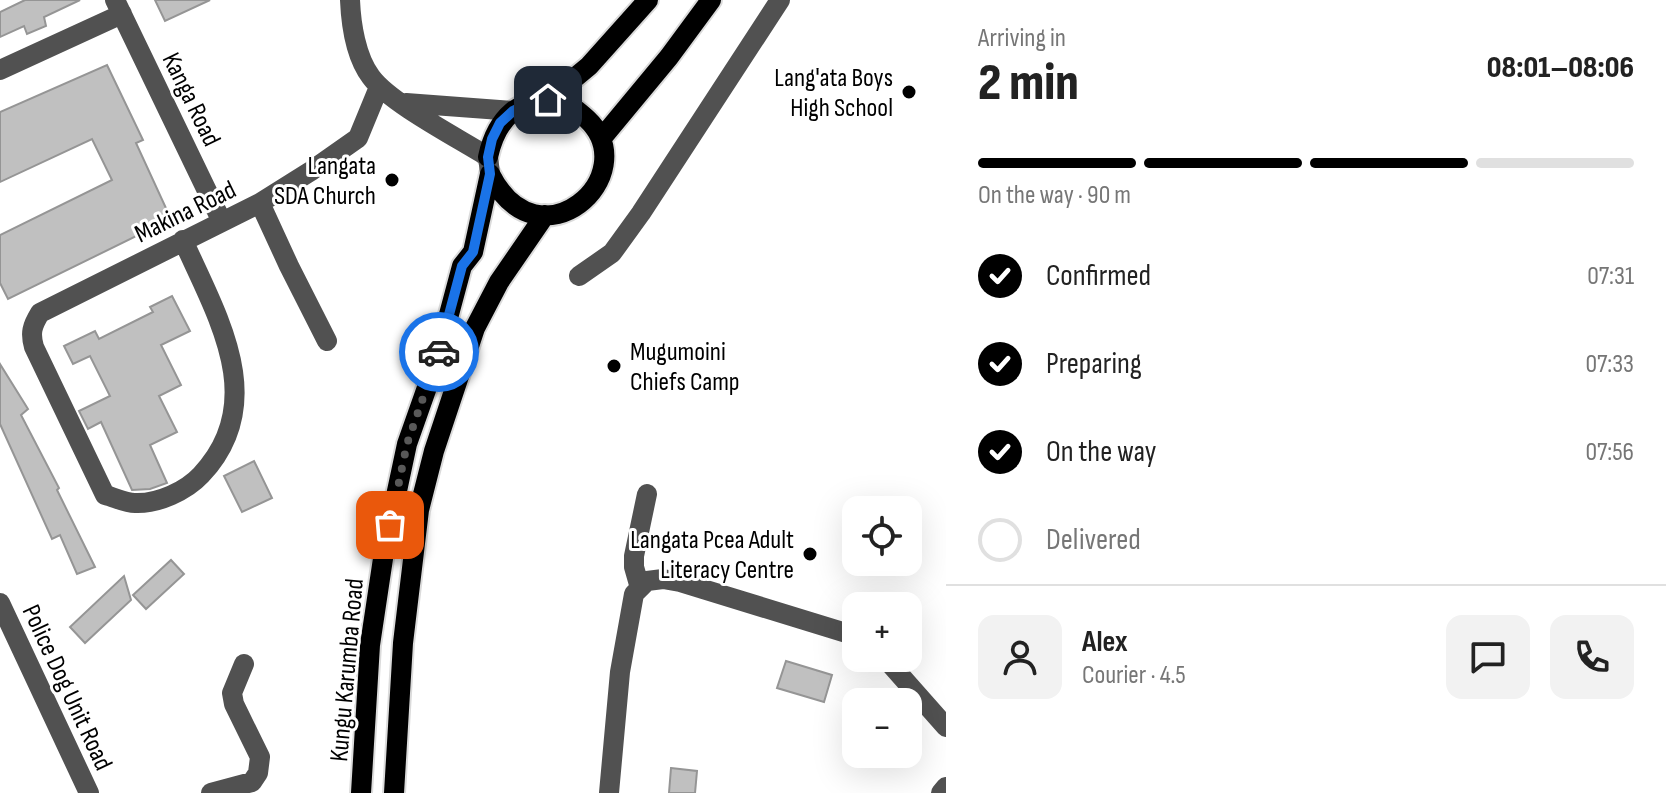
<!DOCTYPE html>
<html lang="en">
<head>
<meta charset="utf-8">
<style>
	:root { --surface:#fff; --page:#f2f2f2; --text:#222; --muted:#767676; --line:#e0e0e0; --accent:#000 }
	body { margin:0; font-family:"Sofia Sans Condensed",sans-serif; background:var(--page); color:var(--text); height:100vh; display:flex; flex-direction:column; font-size:30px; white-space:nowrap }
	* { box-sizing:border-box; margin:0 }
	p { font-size:26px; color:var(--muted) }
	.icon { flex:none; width:44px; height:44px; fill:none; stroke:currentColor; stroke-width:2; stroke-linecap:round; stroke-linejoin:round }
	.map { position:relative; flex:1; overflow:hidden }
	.panel { display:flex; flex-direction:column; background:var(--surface); width:720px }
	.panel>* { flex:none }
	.controls { position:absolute; left:842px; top:496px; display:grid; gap:16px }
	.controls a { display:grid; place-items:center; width:80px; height:80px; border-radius:16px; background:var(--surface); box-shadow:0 8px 32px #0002; font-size:40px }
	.pin { position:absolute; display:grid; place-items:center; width:68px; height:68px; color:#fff; margin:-34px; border-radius:16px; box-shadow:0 4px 12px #0006 }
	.courier { position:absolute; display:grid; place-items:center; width:80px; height:80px; margin:-40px; border:6px solid #1a73e8; border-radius:50%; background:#fff; color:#222; box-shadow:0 2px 10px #0007 }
	.overview em { font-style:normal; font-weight:800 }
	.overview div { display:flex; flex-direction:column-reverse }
	.overview { display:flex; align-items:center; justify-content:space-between; height:136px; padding:0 32px }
	h1 { font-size:52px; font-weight:800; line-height:60px }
	.bar { display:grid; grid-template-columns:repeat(4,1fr); gap:12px 8px; align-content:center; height:96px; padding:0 32px }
	.bar i { height:10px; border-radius:6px; background:var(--line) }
	.bar .active { background:var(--accent) }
	.bar p { grid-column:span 4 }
	.line { display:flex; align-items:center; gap:20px; padding:0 32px; border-top:2px solid var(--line) }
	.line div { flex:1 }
	.round { display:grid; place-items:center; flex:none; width:84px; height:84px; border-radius:16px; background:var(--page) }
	ol { padding:0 32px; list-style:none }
	li { display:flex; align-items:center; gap:24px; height:88px }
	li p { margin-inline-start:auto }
	li .icon { padding:8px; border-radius:50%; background:var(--accent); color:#fff; stroke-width:4 }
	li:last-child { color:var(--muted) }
	li i { width:44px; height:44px; border:4px solid var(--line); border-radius:50% }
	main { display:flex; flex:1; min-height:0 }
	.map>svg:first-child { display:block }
	.building { fill:#c0c0c0; stroke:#959595; stroke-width:2 }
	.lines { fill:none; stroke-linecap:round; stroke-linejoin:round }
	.major-casing { stroke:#dbdbdb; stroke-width:24 }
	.minor { stroke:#515151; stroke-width:20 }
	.major { stroke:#000; stroke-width:20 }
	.done { stroke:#595959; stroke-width:8; stroke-dasharray:0 14.4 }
	.route { stroke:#1a73e8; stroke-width:10 }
	.poi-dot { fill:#000; stroke:#fff; stroke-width:3 }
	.labels { text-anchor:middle; stroke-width:6; stroke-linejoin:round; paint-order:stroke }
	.poi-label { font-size:26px; fill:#000; stroke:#fff; text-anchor:end }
	.street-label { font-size:26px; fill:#000; stroke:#fff }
</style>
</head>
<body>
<main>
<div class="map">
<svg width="946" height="793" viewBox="0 0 946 793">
	<rect width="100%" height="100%" fill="#fff"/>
	<!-- building -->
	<path class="building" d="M25,0H80L44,17L46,26L27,34L24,26L0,37V12Z
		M155,0H210L165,21Z
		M107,65L143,140L136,143L171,219L8,299L0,283V235L112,180L92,139L0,182V112Z
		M172,296L190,331L161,345L181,385L159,396L177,432L150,445L167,483L150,489L132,490L101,422L88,429L79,411L110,396L90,356L73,364L64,346L95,331L99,339L153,312L150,307Z
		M0,364L28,409L21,415L59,488L57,490L95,567L77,574L60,535L52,539L0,424Z
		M254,461L272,498L242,512L224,476Z
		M171,560L184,574L146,609L133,595Z
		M124,576L131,600L85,643L70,627Z
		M786,661L832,675L824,702L777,688Z
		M671,768L697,771L695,793H669Z"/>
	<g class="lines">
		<defs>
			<path id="major" d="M548,100L589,66L648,0
				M601,139L669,57L711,0
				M488,157C496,120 520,92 561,103C571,105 579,112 587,119C646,175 539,271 490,174
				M361,793L370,645L384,552L407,444L437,359L462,266L473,252L490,174
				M394,793L403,643L419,510L434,451L475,328L499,282L545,215"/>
		</defs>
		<!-- major casing -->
		<use href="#major" class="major-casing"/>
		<!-- minor -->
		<path class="minor" d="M115,0L222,222
			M350,0C351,24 356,57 371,77C390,103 458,138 488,157L490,173
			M0,70L122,14
			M406,103L513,111
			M260,203L289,266L327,341
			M183,240C217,316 270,402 201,475C186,491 158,504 135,503C125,503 114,497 105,495L34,347C30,333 32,326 40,313L260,203L311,171L358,138L379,87
			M579,276L612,253L641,213L780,0
			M640,588L634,567V556L647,494
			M0,603L89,793
			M885,658L946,727
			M211,793L252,782L258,773L260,757L234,704L232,693L244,664
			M609,793L620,672L634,594L647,581L663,579L680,582L856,636
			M941,793L946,787"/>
		<!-- major -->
		<use href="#major" class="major"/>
	</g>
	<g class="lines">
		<!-- done -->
		<path class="done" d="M390,525L407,444L439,352"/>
		<!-- route -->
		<path class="route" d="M439,352L462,266L473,252L490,174L488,157L492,139L500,123L513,111L529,103L548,100"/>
	</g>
	<!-- markers -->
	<g class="poi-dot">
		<circle cx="909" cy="92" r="8"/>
		<circle cx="392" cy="180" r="8"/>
		<circle cx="614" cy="366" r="8"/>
		<circle cx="810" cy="554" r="8"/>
	</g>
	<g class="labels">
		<!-- poi labels -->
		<g class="poi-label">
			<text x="893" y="86">Lang'ata Boys<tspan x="893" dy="30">High School</tspan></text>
			<text x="376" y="174">Langata<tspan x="376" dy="30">SDA Church</tspan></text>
			<text x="630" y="360" text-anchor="start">Mugumoini<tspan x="630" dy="30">Chiefs Camp</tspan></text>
			<text x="794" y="548">Langata Pcea Adult<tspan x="794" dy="30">Literacy Centre</tspan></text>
		</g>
		<!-- street labels -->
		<g class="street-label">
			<text transform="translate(192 99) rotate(64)" y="9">Kanga Road</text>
			<text transform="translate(185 211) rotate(-26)" y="9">Makina Road</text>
			<text transform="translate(346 670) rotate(-85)" y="9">Kungu Karumba Road</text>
			<text transform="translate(68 687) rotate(65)" y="9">Police Dog Unit Road</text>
		</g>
	</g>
</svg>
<div class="controls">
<a><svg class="icon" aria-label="locate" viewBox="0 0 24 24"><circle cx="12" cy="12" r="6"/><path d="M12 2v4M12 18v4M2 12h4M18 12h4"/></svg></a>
<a>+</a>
<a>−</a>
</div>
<div class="pin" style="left:390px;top:525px;background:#ea580c"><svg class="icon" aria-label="bag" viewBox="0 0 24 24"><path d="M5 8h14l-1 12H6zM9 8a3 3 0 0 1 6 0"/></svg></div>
<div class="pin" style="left:548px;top:100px;background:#1f2937"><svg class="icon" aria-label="home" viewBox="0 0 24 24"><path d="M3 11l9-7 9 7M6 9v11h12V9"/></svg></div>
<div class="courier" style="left:439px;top:352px"><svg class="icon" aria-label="car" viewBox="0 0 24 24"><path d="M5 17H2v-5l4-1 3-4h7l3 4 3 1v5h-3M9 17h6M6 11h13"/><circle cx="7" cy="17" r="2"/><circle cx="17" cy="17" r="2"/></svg></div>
</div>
<section class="panel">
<div class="overview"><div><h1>2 min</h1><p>Arriving in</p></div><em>08:01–08:06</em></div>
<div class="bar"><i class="active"></i><i class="active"></i><i class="active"></i><i></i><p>On the way · 90 m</p></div>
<ol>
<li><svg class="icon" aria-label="check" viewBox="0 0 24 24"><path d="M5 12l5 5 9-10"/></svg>Confirmed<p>07:31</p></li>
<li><svg class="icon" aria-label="check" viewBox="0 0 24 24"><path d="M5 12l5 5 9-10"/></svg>Preparing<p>07:33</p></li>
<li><svg class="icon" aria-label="check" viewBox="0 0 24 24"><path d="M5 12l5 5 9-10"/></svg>On the way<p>07:56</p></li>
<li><i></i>Delivered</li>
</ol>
<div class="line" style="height:144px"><a class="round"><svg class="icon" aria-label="person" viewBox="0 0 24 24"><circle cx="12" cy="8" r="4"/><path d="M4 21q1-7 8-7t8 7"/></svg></a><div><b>Alex</b><p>Courier · 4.5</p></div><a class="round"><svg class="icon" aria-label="chat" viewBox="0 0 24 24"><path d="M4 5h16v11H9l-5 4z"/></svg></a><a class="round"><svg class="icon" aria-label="phone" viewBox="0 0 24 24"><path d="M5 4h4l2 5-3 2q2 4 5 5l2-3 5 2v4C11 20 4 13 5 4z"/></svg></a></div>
</section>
</main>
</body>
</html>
